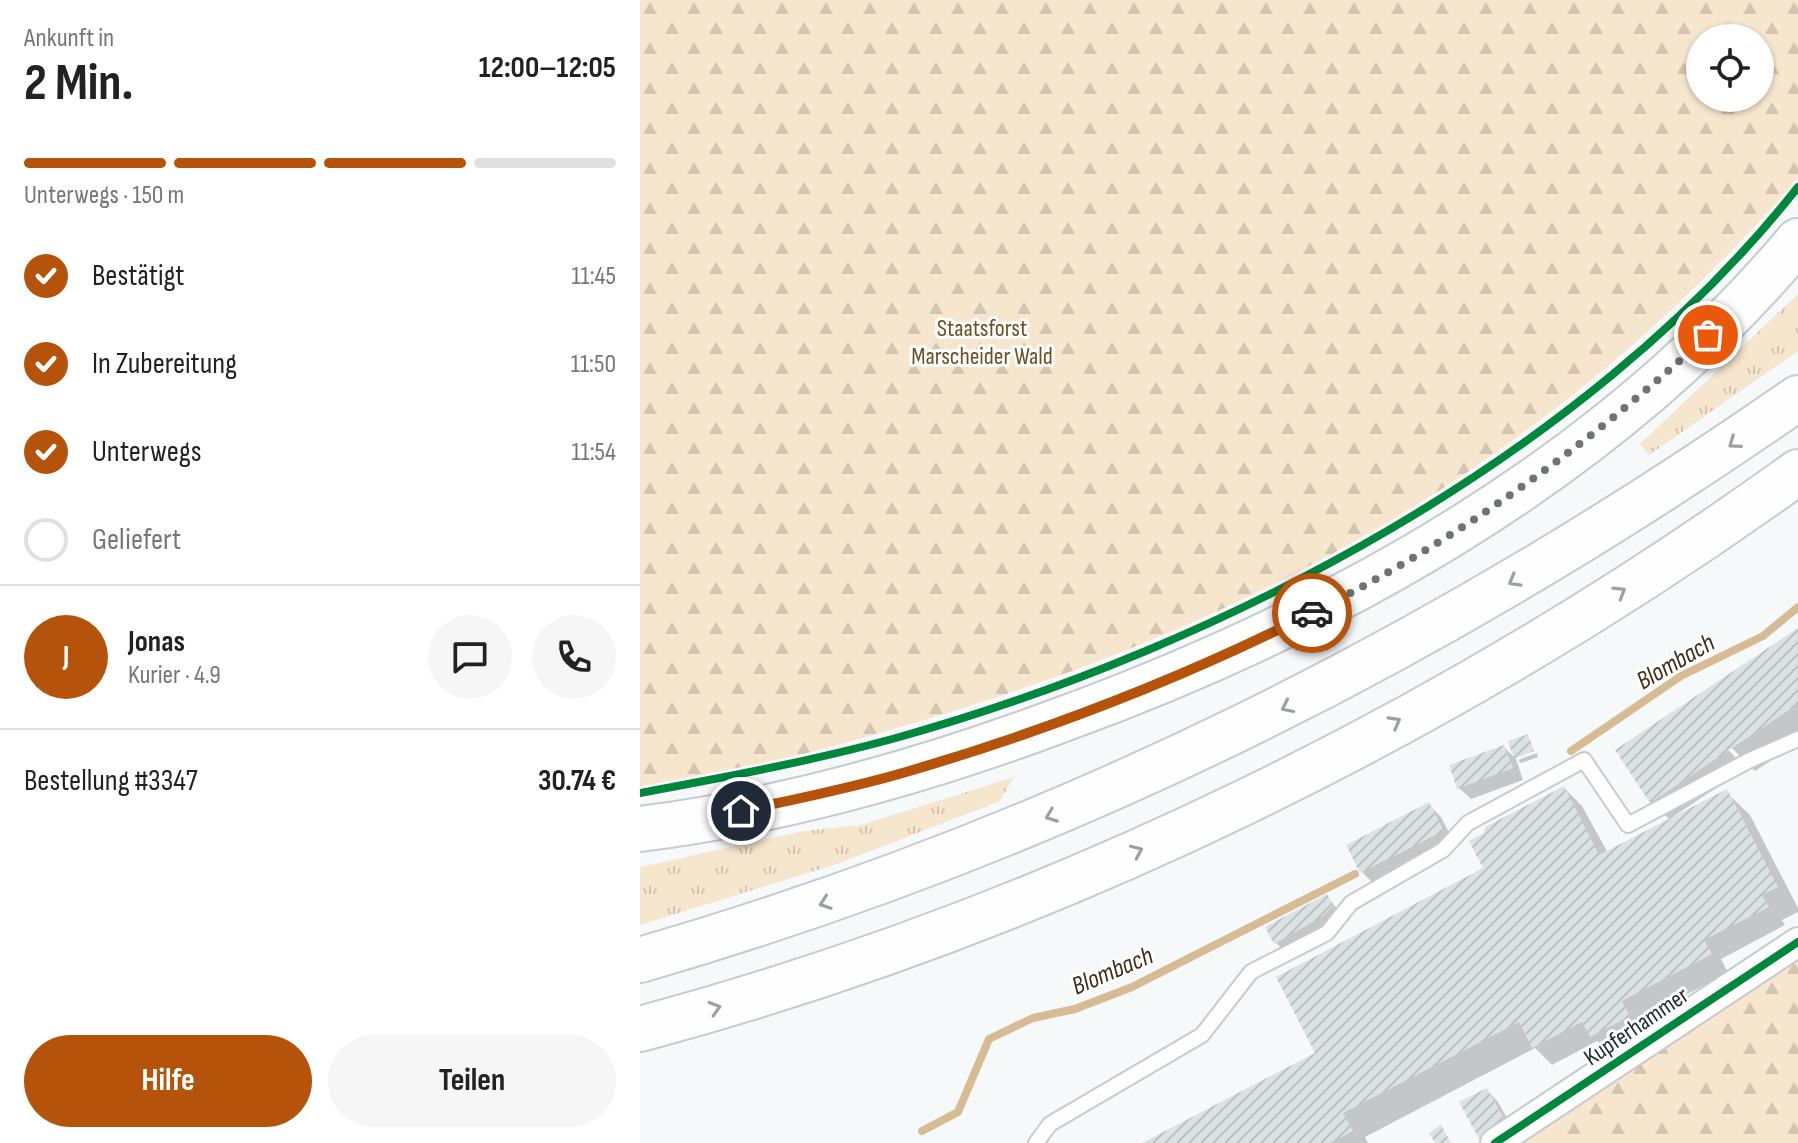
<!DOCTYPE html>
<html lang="de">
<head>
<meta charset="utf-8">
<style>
	:root { --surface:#fff; --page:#f6f6f6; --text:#222; --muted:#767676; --line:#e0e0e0; --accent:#b45309 }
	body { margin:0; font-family:"Sofia Sans Condensed",sans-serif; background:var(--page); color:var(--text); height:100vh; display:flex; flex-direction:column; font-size:30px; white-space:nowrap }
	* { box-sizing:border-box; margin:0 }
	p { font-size:26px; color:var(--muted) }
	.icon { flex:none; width:44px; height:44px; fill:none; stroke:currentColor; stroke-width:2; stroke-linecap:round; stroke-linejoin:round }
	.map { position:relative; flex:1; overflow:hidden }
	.side { display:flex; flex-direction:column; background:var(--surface); width:640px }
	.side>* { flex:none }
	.tools { position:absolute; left:1046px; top:24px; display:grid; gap:16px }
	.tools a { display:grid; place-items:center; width:88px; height:88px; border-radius:50%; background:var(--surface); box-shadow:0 2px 6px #0004; font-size:40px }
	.pin { position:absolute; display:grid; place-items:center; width:68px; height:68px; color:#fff; margin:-34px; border:4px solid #fff; border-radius:50%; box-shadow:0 2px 8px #0007 }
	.courier { position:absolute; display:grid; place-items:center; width:80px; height:80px; margin:-40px; border:6px solid #b45309; border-radius:50%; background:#fff; color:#222; box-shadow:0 2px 10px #0007 }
	.head em { font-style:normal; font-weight:700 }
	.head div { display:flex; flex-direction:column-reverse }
	.head { display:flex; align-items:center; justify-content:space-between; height:136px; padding:0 24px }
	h1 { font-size:52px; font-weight:700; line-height:60px }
	.bar { display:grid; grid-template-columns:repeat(4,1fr); gap:12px 8px; align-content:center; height:96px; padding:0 24px }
	.bar i { height:10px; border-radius:6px; background:var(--line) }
	.bar .current { background:var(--accent) }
	.bar p { grid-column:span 4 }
	.line { display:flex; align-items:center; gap:20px; padding:0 24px; border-top:2px solid var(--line) }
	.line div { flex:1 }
	.round { display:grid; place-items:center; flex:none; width:84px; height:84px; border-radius:42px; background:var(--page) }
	ol { padding:0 24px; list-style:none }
	li { display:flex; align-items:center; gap:24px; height:88px }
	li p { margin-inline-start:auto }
	li .icon { padding:8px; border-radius:50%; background:var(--accent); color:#fff; stroke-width:4 }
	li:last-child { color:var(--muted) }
	li i { width:44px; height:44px; border:4px solid var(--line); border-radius:50% }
	.cta { display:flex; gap:16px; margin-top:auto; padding:16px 24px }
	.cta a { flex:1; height:92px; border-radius:48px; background:var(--accent); color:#fff; font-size:32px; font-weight:700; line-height:92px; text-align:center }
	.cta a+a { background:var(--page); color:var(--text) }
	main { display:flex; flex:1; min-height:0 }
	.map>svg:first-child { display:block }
	.grass { fill:url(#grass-tufts) }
	.forest { fill:url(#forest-firs); fill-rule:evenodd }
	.shadow { fill:#0003 }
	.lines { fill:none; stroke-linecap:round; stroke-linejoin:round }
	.stream { stroke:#d7bb92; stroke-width:8 }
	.building { fill:url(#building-hatch) }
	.service-casing { stroke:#c5cbce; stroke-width:18 }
	.minor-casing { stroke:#c5cbce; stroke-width:32 }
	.primary-casing { stroke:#c5cbce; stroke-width:48 }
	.motorway-casing { stroke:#c5cbce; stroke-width:48 }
	.service { stroke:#fefefe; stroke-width:14 }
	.minor { stroke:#fefefe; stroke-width:28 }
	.primary { stroke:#fefefe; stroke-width:44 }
	.motorway { stroke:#fefefe; stroke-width:44 }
	.cycleway-casing { stroke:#fff; stroke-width:13 }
	.cycleway { stroke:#00873e; stroke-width:8 }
	.oneway { stroke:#9ba0a1 }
	.done { stroke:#6c7477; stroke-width:8; stroke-dasharray:0 14.4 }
	.route { stroke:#b45309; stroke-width:10 }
	.labels { text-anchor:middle; stroke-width:6; stroke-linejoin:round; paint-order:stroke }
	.park-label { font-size:24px; fill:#6b4e21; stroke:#fff }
	.street-label { font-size:24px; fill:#212c30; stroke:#fff }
	.water-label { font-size:26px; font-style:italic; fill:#3f2d13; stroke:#fff }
</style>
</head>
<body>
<main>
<section class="side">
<div class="head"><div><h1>2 Min.</h1><p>Ankunft in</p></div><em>12:00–12:05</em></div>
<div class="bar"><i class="current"></i><i class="current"></i><i class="current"></i><i></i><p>Unterwegs · 150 m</p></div>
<ol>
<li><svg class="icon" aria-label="check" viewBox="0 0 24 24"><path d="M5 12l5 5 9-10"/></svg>Bestätigt<p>11:45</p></li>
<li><svg class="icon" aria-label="check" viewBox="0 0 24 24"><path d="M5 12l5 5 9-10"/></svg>In Zubereitung<p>11:50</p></li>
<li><svg class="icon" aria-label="check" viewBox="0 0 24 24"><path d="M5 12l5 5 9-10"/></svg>Unterwegs<p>11:54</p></li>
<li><i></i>Geliefert</li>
</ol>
<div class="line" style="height:144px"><b class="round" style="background:var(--accent);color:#fff">J</b><div><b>Jonas</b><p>Kurier · 4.9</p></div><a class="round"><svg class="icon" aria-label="chat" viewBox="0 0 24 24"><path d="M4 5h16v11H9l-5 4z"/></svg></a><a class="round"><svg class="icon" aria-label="phone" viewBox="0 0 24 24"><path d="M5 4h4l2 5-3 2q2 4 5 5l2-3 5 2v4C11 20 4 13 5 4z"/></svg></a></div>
<div class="line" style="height:104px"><div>Bestellung #3347</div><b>30.74 €</b></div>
<div class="cta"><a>Hilfe</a><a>Teilen</a></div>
</section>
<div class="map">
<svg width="1158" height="1143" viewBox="0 0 1158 1143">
	<defs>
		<pattern id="grass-tufts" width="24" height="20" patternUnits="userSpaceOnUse" patternTransform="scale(2)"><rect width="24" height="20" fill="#f7e6ce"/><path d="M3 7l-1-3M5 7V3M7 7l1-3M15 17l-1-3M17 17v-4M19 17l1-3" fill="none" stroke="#d3c5b1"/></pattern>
		<pattern id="forest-firs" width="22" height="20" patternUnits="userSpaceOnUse" patternTransform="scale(2)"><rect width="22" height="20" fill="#f7e6ce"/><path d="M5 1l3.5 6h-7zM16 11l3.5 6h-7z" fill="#d3c5b1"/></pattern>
		<pattern id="building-hatch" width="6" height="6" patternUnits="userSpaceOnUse" patternTransform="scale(2)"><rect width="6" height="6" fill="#dbe2e4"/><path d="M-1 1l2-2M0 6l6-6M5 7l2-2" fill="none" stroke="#bcc2c4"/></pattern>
	</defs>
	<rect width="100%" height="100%" fill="#f6f9fa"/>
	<!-- grass -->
	<path class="grass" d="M1158,294V351L1009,455L1000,444Z
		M374,777L360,801L197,864L0,925V867L164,831L221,825Z"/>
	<!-- forest -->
	<path class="forest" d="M0,0H1158V178C921,452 638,613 294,717C198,746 100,774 0,787ZM1120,38V98H1060V38Z
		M1158,954V1143H874Z"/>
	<!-- shadow -->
	<path class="shadow" d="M1158,631V743L1115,771L1091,747H1085L1106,768L1034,816L1035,818L1086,792L1110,815L1158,908V912L1142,920L1145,925L1081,959L1088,973L999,1019L1007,1034L970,1053L957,1041L912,1065L895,1048L725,1137L728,1143H506L678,1053L924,788L942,806L968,853L1031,821L1011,801Z
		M864,747L876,759L883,780L831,799L819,788Z
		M897,753L898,757L881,763L878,760Z
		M789,805L801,817L814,843L734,884L722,872L709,846Z
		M687,896L704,918L648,954L636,943Z
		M847,1090L858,1102L877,1136L845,1143L840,1138Z"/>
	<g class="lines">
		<!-- stream -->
		<path class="stream" d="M931,751L1041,676L1123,636L1158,607
			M282,1131L318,1112L349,1039L393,1018L435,1009L492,987L715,874"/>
	</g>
	<!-- building -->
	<path class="building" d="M1158,628V704L1010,803L975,750Z
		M888,734L894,751L874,759L868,741Z
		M864,745L873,768L817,789L809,765Z
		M924,786L959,855L1087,789L1138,887L1122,895L1129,907L1064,940L1072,954L982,1001L990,1016L950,1037L942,1022L892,1048L879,1022L703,1113L713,1131L690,1143H502L675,1053L636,977L843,868L829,841L844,833L845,827Z
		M789,802L804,831L720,873L706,845Z
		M687,894L694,905L683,916L634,944L625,927Z
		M847,1088L867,1124L839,1139L819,1102Z
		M801,1125L811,1143H795L789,1133Z"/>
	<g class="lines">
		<defs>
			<path id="service" d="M396,1143L410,1124L562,1035L611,972L687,933L711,903L803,850L828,823L944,760L988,825L1108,761L1158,739"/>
			<path id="minor" d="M855,1143L1158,942"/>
			<path id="primary" d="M0,829C142,811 284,771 418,721C695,620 966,470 1158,241"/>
			<path id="motorway" d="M0,960C421,838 799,648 1158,398
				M0,1029C411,919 813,721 1158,472"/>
		</defs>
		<!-- service casing -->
		<use href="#service" class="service-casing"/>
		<!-- minor casing -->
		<use href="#minor" class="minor-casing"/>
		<!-- primary casing -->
		<use href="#primary" class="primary-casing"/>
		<!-- motorway casing -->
		<use href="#motorway" class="motorway-casing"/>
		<!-- service -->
		<use href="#service" class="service"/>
		<!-- minor -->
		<use href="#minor" class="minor"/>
		<!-- primary -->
		<use href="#primary" class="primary"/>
		<!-- motorway -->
		<use href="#motorway" class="motorway"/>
		<defs>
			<path id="cycleway" d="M0,793C86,777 172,761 256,738C582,647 945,457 1158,187
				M855,1143L1158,942"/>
		</defs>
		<!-- cycleway casing -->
		<use href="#cycleway" class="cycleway-casing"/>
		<!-- cycleway -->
		<use href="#cycleway" class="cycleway"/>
	</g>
	<!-- one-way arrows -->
	<defs><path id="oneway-chevron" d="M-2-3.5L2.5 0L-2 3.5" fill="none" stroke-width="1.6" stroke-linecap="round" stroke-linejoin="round" transform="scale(2)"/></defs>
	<g class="oneway">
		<use href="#oneway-chevron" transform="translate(1094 443) rotate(145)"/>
		<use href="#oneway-chevron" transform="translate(874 581) rotate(150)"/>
		<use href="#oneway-chevron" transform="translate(980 592) rotate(-32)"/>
		<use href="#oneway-chevron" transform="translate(647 707) rotate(154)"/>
		<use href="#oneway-chevron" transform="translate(755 722) rotate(-29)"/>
		<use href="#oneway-chevron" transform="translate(411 816) rotate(159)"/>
		<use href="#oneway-chevron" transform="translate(497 851) rotate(-24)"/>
		<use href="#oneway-chevron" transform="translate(185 903) rotate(161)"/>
		<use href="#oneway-chevron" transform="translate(75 1008) rotate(-17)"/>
	</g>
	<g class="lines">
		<!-- done -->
		<path class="done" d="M672,613C818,540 949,445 1068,335"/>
		<!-- route -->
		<path class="route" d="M101,811C156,799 212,788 266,772C406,731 543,678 672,613"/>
	</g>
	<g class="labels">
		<!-- park labels -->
		<g class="park-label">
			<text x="342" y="336">Staatsforst<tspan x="342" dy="28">Marscheider Wald</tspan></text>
		</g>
		<!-- street labels -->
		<g class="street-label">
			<text transform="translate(996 1026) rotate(-34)" y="8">Kupferhammer</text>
		</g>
		<!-- water labels -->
		<g class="water-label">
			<text transform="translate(1035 661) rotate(-30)" y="9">Blombach</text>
			<text transform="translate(472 970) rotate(-23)" y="9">Blombach</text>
		</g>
	</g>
</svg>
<div class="tools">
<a><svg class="icon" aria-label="locate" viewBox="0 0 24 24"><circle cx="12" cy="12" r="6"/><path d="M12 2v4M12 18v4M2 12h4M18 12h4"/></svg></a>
</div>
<div class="pin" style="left:1068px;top:335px;background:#ea580c"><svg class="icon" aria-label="bag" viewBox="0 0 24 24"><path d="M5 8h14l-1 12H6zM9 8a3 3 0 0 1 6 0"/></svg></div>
<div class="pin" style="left:101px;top:811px;background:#1f2937"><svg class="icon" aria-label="home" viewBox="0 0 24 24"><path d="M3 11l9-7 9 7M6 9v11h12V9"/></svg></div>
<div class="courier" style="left:672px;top:613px"><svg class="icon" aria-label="car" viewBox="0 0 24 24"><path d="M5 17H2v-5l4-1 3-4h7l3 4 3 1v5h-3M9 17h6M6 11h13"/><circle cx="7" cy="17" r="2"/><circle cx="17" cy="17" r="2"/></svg></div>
</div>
</main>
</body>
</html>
